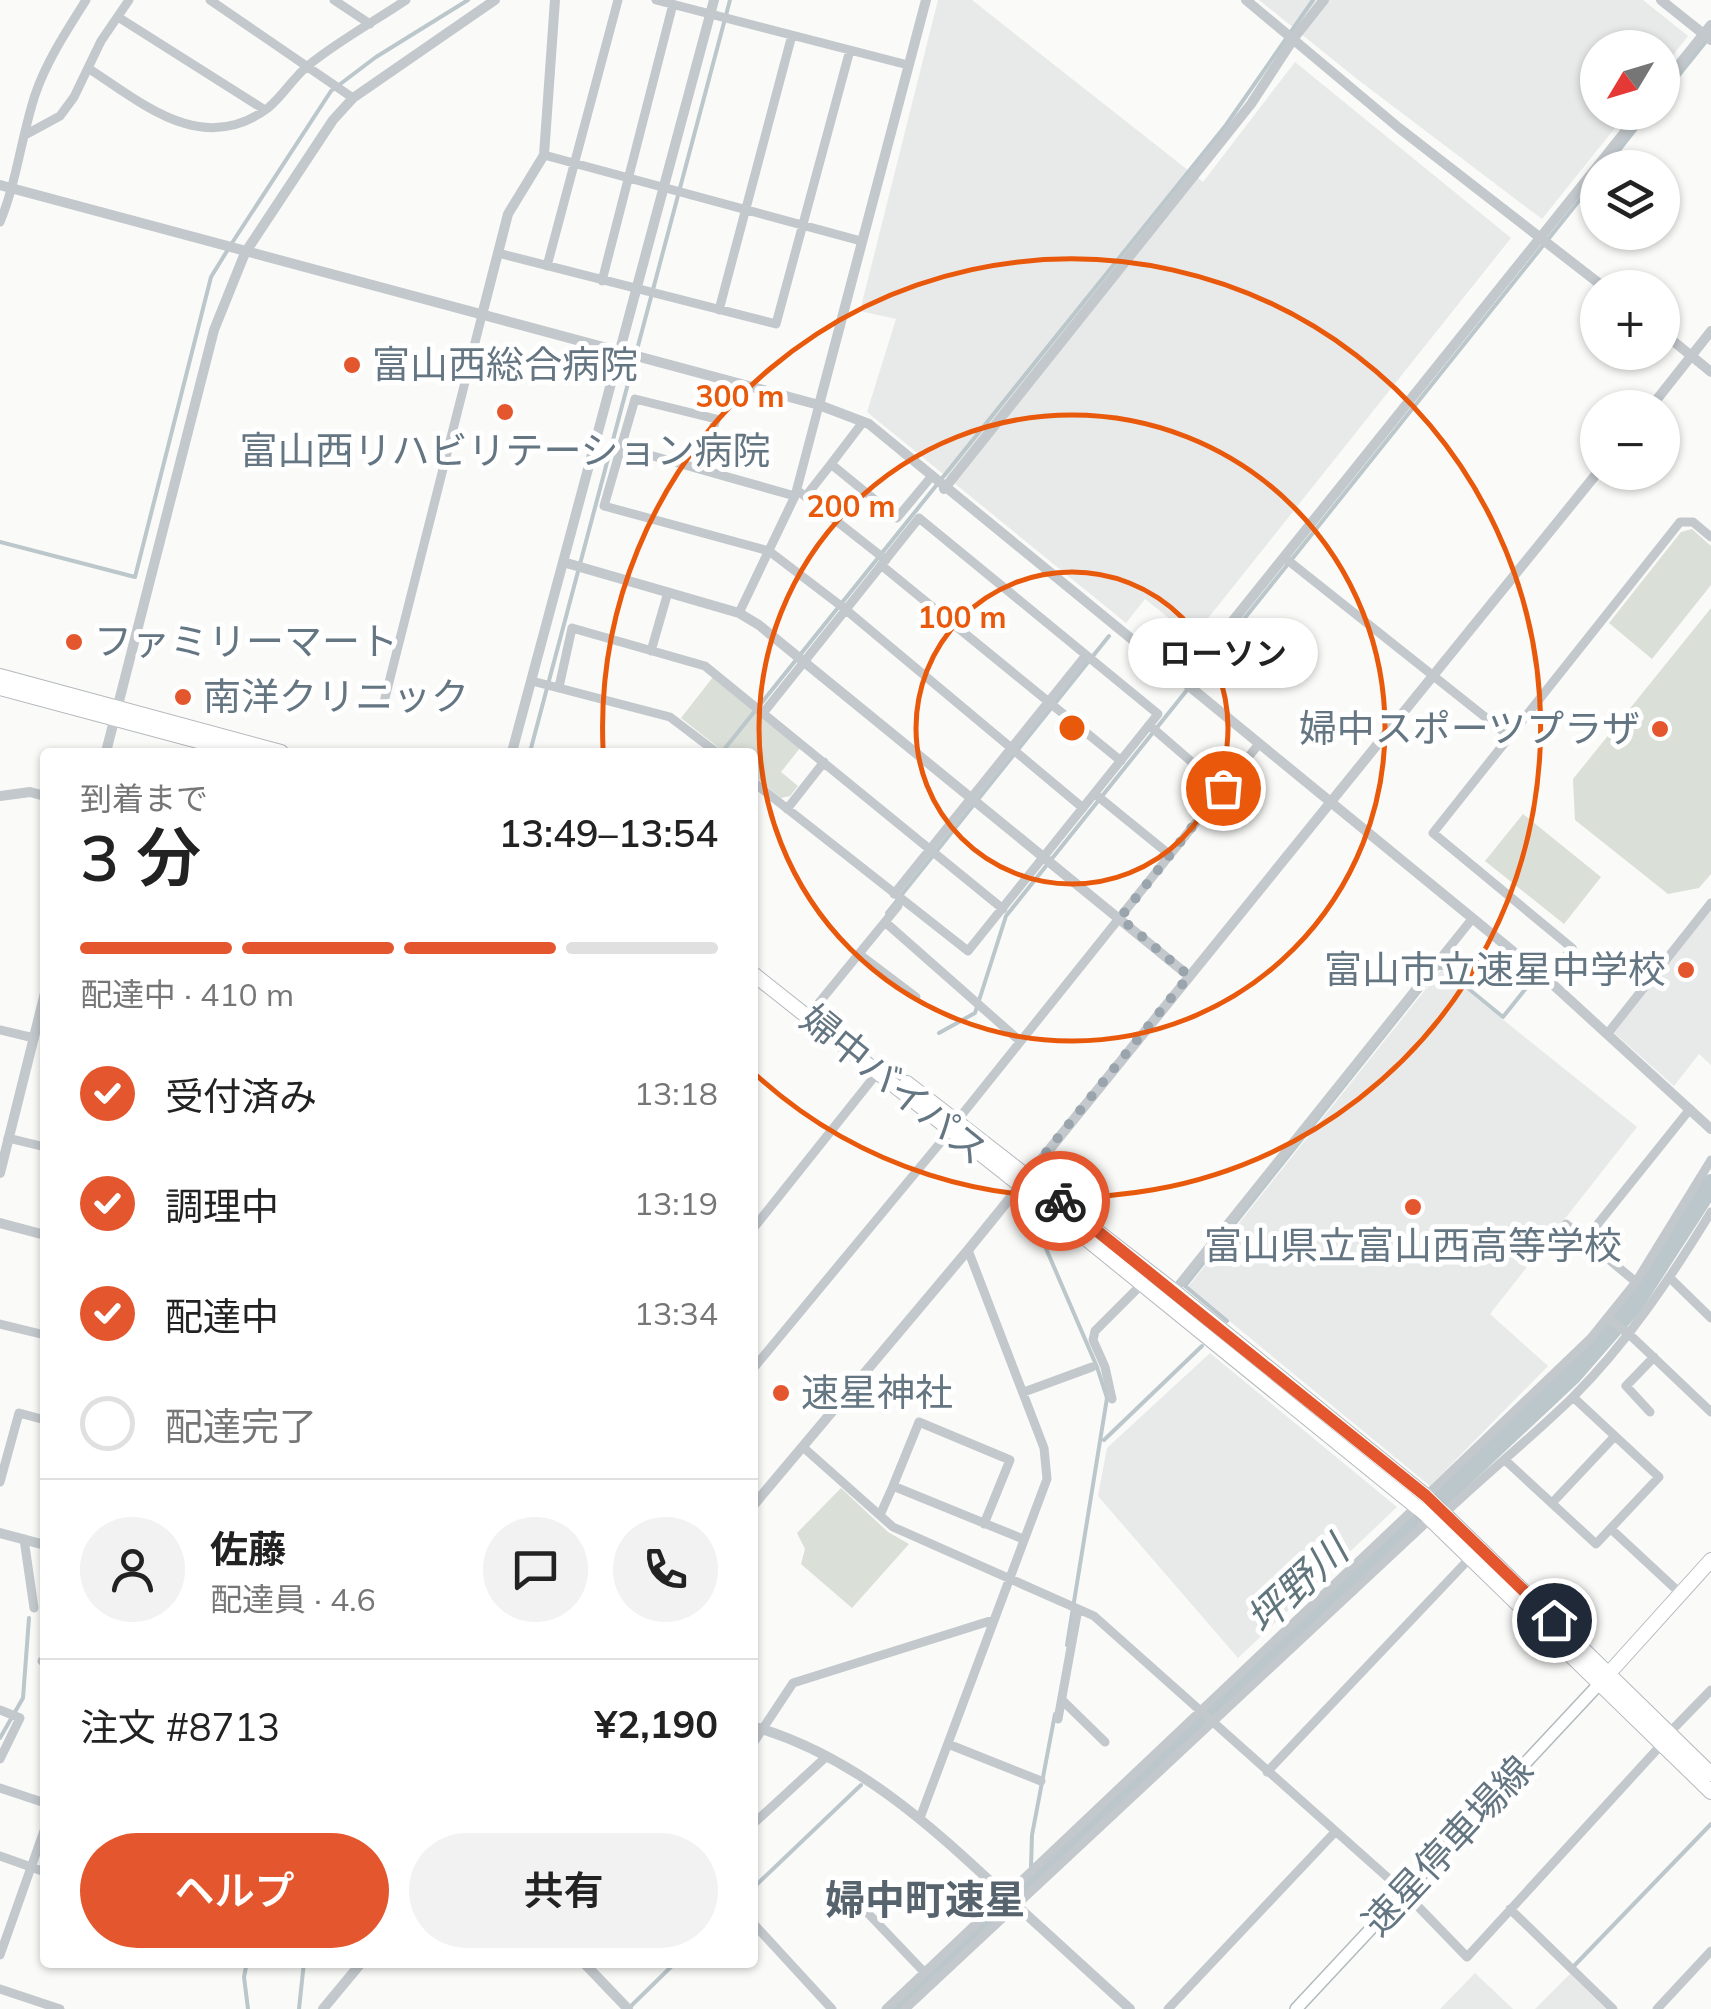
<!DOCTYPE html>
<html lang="ja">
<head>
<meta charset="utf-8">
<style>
	:root { --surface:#fff; --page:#f2f2f2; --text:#222; --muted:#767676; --line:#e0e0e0; --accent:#e4572e }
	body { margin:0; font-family:Mulish,"Noto Sans JP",sans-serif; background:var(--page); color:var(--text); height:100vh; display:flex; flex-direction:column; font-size:38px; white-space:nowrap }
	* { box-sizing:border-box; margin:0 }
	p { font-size:32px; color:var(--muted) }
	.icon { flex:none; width:55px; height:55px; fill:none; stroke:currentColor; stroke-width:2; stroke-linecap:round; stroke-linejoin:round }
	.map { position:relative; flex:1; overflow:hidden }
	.details { position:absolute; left:40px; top:748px; width:718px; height:1220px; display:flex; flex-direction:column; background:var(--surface); border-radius:10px; box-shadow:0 2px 8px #0004 }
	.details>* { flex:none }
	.needle { width:65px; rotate:232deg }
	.controls { position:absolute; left:1580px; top:30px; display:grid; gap:20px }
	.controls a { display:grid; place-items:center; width:100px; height:100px; border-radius:50%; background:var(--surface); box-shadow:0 2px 8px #0004; font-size:50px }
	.pin { position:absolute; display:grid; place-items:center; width:85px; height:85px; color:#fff; margin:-42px; border:5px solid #fff; border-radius:50%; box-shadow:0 2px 10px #0007 }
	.courier { position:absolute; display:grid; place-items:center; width:100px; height:100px; margin:-50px; border:8px solid #e4572e; border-radius:50%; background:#fff; color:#222; box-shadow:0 2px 12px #0007 }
	.bubble { position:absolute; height:70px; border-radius:35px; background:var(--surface); box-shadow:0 2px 8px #0004; font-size:32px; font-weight:600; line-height:70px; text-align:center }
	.summary em { font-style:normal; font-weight:600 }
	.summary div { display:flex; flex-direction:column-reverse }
	.summary { display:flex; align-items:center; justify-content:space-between; height:170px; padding:0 40px }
	h1 { font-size:65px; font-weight:600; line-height:75px }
	.bar { display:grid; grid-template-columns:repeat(4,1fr); gap:15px 10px; align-content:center; height:120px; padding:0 40px }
	.bar i { height:12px; border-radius:8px; background:var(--line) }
	.bar .active { background:var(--accent) }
	.bar p { grid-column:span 4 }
	.line { display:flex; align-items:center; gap:25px; padding:0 40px; border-top:2px solid var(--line) }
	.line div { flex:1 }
	.round { display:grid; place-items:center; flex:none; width:105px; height:105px; border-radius:52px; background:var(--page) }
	ol { padding:0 40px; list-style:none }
	li { display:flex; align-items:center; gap:30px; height:110px }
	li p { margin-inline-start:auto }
	li .icon { padding:10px; border-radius:50%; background:var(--accent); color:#fff; stroke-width:4 }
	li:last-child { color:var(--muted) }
	li i { width:55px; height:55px; border:5px solid var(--line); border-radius:50% }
	.action { display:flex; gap:20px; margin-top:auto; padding:20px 40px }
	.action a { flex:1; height:115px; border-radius:60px; background:var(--accent); color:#fff; font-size:40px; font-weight:600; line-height:115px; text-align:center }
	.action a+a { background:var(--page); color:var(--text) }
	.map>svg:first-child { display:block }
	.built { fill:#e8e9e9 }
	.green { fill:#dadfd7 }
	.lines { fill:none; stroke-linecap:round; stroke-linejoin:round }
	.stream { stroke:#bbc7cb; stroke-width:4 }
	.river { stroke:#bbc7cb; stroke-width:20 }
	.secondary-casing { stroke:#b3babf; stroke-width:14 }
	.primary-casing { stroke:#b5babe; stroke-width:16 }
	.trunk-casing { stroke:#b4b9bd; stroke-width:16 }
	.minor { stroke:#c3c8cc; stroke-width:9 }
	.tertiary { stroke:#c3c8cc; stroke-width:10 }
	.secondary { stroke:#fff; stroke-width:11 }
	.primary { stroke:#fff; stroke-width:14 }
	.trunk { stroke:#fff; stroke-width:14 }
	.done { stroke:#99a4ac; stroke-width:10; stroke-dasharray:0 18 }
	.route { stroke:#e4572e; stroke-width:12 }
	.ring { fill:none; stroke:#e8590c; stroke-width:5 }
	.poi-dot { fill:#e4572e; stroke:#fff; stroke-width:4 }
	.labels { text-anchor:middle; stroke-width:10; stroke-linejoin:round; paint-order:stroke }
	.poi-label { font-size:38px; fill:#657683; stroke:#fff; text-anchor:start }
	.street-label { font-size:38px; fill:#657683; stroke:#fff }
	.water-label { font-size:40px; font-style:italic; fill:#60757c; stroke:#fff }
	.neighbourhood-label { font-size:40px; font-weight:bold; fill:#57646e; stroke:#fff }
	.centre { fill:#e8590c; stroke:#fff; stroke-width:5 }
	.ring-label { font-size:30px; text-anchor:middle; font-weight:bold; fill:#e8590c; stroke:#fff; stroke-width:10; stroke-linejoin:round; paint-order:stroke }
</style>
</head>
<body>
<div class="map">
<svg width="1711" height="2009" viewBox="0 0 1711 2009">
	<rect width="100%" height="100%" fill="#fafaf8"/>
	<!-- built -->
	<path class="built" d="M938,0H972L1203,182L1295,62L1511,238L1193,637L1145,599L1126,623L867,412L896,319L860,311Z
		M1259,0H1643L1688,36L1663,68L1662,48H1598V112L1627,113L1542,219L1357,79Z
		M1711,909V1065L1699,1054L1674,1086L1612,1031Z
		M1441,970L1637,1127L1490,1314L1548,1366L1430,1486L1188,1287Z
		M1210,1353L1397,1507L1238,1658L1098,1496L1107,1448Z
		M1475,1973L1513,2009H1440Z
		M1570,1974L1606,2009H1535Z"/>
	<!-- green -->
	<path class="green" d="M1692,529L1711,546V585L1652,659L1609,623L1681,532Z
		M1711,608V874L1699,888L1668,894L1575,820L1573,779Z
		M713,677L800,748L781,772L798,786L790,796L781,798L753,775L752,752H724L681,718Z
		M1523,814L1601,877L1564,924L1485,861Z
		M841,1488L888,1532L909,1544L852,1608L801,1564L805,1549L797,1533Z"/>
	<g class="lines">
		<!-- stream -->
		<path class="stream" d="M1662,96L1708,39
			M1605,168L1649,112
			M232,243L331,91L376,57L468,0
			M0,542L135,577L211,277L227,251
			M530,752L730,0
			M722,752L1226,125L1313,0
			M887,913L1109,636
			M939,1033L975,1013L1006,916L1598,177
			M1029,1209L1097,1367L1107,1398L1067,1645
			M1227,1321L1185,1286L1438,968H1443L1503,1017L1535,977
			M1104,1440L1202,1346
			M0,1738L23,1698L29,1618
			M1031,1867L1032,1835L1055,1714
			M752,1889L861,1785
			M247,1962L244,1977L248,2009
			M1573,1967L1711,1824
			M629,2008L676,1962
			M299,2009L304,1962"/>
		<!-- river -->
		<path class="river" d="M896,2009L1572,1375L1633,1305L1711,1184"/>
		<defs>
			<path id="secondary" d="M1296,2009L1601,1682"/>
			<path id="primary" d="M1601,1682L1711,1560"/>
			<path id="trunk" d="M0,676L281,752
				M0,688L239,752
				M752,973L1020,1185L1424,1513L1711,1792
				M907,1083L1174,1291L1426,1496L1711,1774"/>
		</defs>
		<!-- secondary casing -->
		<use href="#secondary" class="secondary-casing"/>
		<!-- primary casing -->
		<use href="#primary" class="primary-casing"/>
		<!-- trunk casing -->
		<use href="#trunk" class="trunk-casing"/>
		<!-- minor -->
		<path class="minor" d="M210,0L353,98
			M334,0L370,24
			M656,0L908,65
			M118,17L265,110
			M88,68C143,104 203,157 268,108C284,95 294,76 310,64C340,40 375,21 406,0
			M25,135L60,116L74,97L101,41L129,0
			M544,155L861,241
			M0,222C17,181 21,138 35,95C46,62 67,30 86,0
			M498,253L776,324L850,50
			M547,266L618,0
			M602,281L673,4
			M719,310L792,35
			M863,422L831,464L897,518L931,477
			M621,447L795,496
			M701,469L716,419L635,399L604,506L769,551L845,609L1083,808
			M797,490L886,560
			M806,496L831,464
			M1285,558L1509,736
			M881,565L1121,761
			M739,613L795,496L819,405
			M651,651L668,592
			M532,681L670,717L716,752
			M559,687L572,628L705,666L1003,909
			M384,702L482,315
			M1149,725L1223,789
			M752,781L968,951L1158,714L919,518L764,712
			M1095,794L1170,855
			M787,809L824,762
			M894,894L1086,655
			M885,922L1020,1041
			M859,954L916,997
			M1548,980L1572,948L1433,833L1680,522H1693L1711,537
			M813,1010L898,906
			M0,1030L34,1038
			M1608,1033L1711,903
			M956,1122L1258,745
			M8,1138L45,1147
			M1566,1224L1636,1282
			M752,1230L878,1072
			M1585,1240L1690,1109
			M1670,1278L1711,1318
			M1174,1291L1472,919
			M1607,1318L1629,1334L1711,1412
			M0,1324L45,1335
			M752,1370L950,1131
			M1024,1392L1092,1367
			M1112,1399L1105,1367L1093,1340L1095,1331L1142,1284
			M1650,1412L1626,1386L1654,1357
			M804,1448L893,1527L1094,1616L1405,1893L1467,1957L1662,1744
			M1505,1460L1596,1544L1659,1477L1573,1397
			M0,1482L19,1413L45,1420
			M893,1486L919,1422L1010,1460L984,1524
			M1426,1496L1591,1338L1636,1282L1711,1160
			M1552,1503L1615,1436
			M1445,1513C1486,1474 1531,1438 1572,1398C1627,1343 1670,1279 1711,1212
			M880,1515L893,1486L1023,1539
			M1611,1529L1680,1593
			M24,1539L34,1608
			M42,1661L45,1659
			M1062,1700L1105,1742
			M0,1710L20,1718L0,1759
			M1058,1719L1078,1609
			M1669,1733L1711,1690
			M948,1744L1041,1781
			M752,1745L793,1683L993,1620
			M1267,1772L1470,1558
			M0,1788L45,1803
			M920,1818L1047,1479L1044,1448L968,1250
			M752,1825L827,1756
			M0,1856L45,1872
			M862,1907L925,1973
			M1510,1909L1613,2009
			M752,1922L832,2009
			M0,1955L45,1828
			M668,1962V1963
			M0,1989L60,2009
			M886,2009L1416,1507
			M905,2009L1430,1519
			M1168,2009L1335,1832
			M1657,2009L1711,1951"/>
		<!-- tertiary -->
		<path class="tertiary" d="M1246,0L1399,128L1605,288
			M1661,0L1711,40
			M1662,86L1711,25
			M0,185L819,405L869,424L1548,980L1711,1129
			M482,315L508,214L544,155L555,0
			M1662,332L1711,372
			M819,405L926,0
			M1650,408L1711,331
			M944,489L1251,104L1294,38L1324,0
			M563,562L739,613L759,625L1189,976
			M1183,683L1641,112
			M106,752L214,330L245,253L333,120L353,98L495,0
			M512,752L714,0
			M0,796L30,792L45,796
			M0,1173L45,993
			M0,1223L45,1235
			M752,1507L968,1250L1598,472
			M0,1533L45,1545
			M752,1726C854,1755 929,1824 1005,1895C1047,1933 1088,1971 1130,2009
			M583,1962L628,2009
			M323,2009L362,1962"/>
		<!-- secondary -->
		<use href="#secondary" class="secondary"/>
		<!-- primary -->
		<use href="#primary" class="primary"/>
		<!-- trunk -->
		<use href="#trunk" class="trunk"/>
	</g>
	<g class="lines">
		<!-- done -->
		<path class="done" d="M1060,1201L1027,1176L1189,976L1120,918L1223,788"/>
		<!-- route -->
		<path class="route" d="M1060,1201L1426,1496L1554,1620"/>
	</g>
	<!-- distance rings -->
	<g class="ring">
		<circle cx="1072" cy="728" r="156"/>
		<circle cx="1072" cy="728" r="313"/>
		<path d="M603 748A469 469 0 1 1 755 1074"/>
	</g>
	<!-- markers -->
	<g class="poi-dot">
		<circle cx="352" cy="365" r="10"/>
		<circle cx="505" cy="412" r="10"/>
		<circle cx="74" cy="642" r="10"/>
		<circle cx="183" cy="697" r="10"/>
		<circle cx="1660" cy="729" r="10"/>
		<circle cx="1686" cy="970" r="10"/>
		<circle cx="1413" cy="1207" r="10"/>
		<circle cx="781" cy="1393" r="10"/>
	</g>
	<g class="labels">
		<!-- poi labels -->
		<g class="poi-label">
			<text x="372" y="378">富山西総合病院</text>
			<text x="505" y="464" text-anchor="middle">富山西リハビリテーション病院</text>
			<text x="94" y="655">ファミリーマート</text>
			<text x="203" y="710">南洋クリニック</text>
			<text x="1640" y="742" text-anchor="end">婦中スポーツプラザ</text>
			<text x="1666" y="983" text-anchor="end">富山市立速星中学校</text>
			<text x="1413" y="1259" text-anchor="middle">富山県立富山西高等学校</text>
			<text x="801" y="1406">速星神社</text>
		</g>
		<!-- street labels -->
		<g class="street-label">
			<text transform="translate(894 1085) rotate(39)" y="13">婦中バイパス</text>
			<text transform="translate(1448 1846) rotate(-47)" y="13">速星停車場線</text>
		</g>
		<!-- water labels -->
		<g class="water-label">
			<text transform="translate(1297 1585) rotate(-43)" y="14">坪野川</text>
		</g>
		<!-- neighbourhood labels -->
		<g class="neighbourhood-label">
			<text x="925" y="1914">婦中町速星</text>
		</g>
	</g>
	<circle cx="1072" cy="728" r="15" class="centre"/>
	<g class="ring-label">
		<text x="740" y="407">300 m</text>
		<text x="851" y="517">200 m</text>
		<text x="962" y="628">100 m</text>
	</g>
</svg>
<div class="controls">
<a><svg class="needle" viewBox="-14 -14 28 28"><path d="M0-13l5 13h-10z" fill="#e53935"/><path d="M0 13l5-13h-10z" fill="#767676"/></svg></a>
<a><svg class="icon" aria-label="layers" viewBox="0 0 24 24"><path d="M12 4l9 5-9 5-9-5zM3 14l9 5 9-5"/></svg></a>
<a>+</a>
<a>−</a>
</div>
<div class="pin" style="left:1223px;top:788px;background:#ea580c"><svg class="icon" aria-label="bag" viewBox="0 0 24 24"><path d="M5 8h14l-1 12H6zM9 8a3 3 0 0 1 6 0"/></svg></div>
<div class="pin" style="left:1554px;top:1620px;background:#1f2937"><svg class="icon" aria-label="home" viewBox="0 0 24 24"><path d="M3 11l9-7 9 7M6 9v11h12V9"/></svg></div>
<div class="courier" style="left:1060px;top:1201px"><svg class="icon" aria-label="bike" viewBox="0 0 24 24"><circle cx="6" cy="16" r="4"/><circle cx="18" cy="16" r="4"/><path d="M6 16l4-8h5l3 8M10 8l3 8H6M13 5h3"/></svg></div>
<div class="bubble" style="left:1128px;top:618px;width:190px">ローソン</div>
<section class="details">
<div class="summary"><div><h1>3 分</h1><p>到着まで</p></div><em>13:49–13:54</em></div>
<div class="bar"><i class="active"></i><i class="active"></i><i class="active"></i><i></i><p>配達中 · 410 m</p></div>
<ol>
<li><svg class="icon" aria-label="check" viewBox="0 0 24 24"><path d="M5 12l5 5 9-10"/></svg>受付済み<p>13:18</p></li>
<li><svg class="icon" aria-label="check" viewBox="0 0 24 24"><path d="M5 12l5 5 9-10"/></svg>調理中<p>13:19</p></li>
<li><svg class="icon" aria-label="check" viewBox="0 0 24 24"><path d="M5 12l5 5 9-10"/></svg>配達中<p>13:34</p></li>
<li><i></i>配達完了</li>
</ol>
<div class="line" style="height:180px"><a class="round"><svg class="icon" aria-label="person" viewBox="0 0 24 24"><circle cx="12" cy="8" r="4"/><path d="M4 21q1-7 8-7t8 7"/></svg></a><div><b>佐藤</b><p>配達員 · 4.6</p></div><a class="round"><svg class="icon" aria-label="chat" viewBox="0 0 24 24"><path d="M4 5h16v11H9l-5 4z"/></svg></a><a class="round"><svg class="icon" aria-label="phone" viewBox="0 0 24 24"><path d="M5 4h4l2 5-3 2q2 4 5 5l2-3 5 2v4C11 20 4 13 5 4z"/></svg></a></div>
<div class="line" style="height:130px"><div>注文 #8713</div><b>¥2,190</b></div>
<div class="action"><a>ヘルプ</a><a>共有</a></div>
</section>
</div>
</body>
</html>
